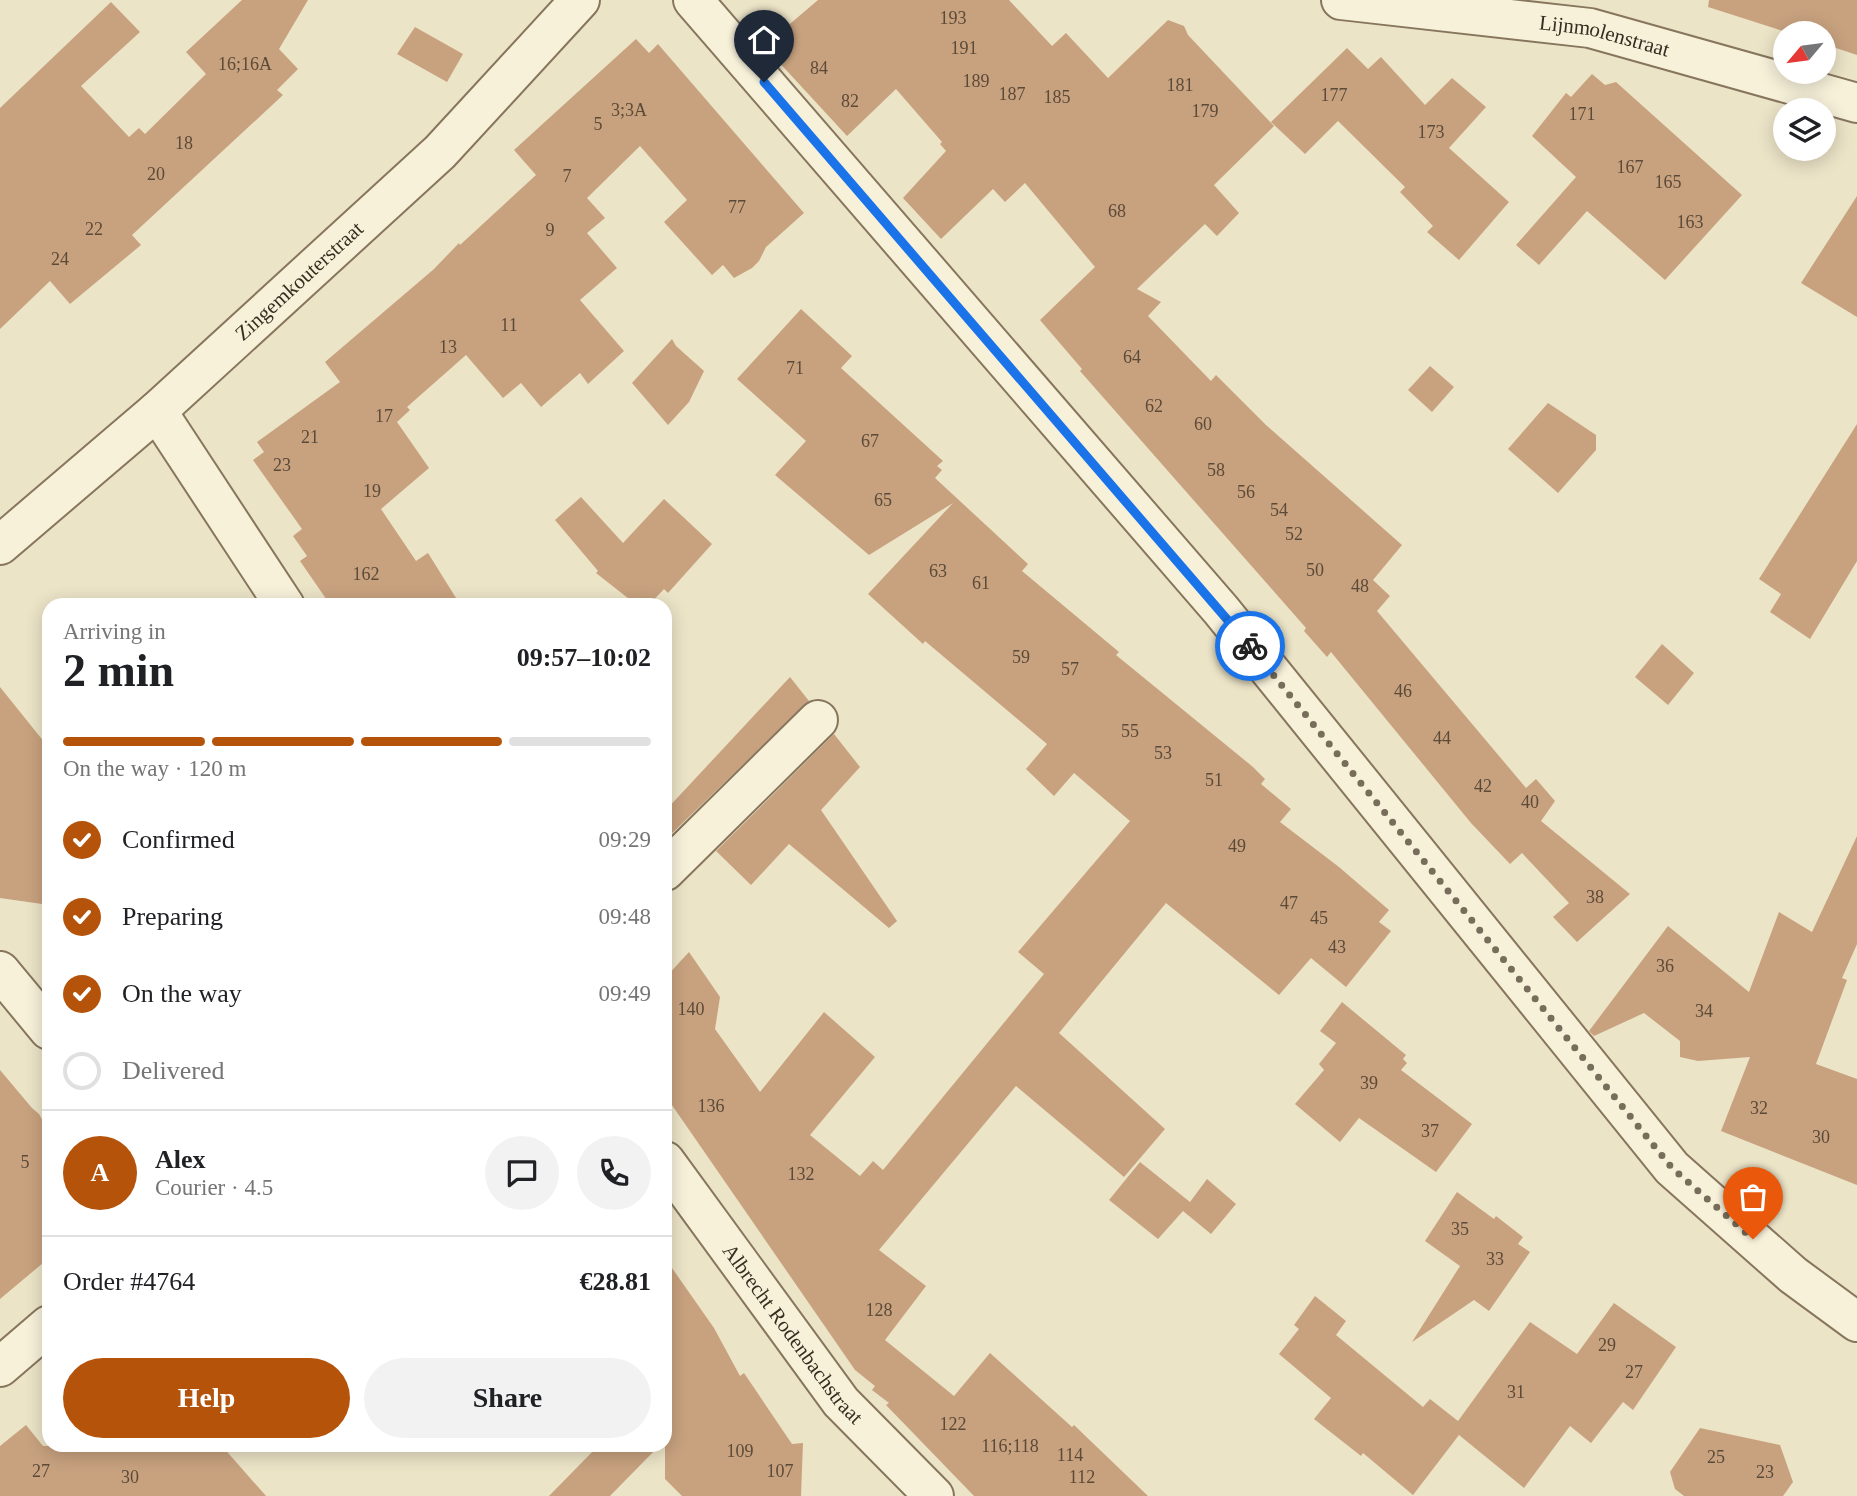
<!DOCTYPE html>
<html lang="en">
<head>
<meta charset="utf-8">
<style>
	:root { --surface:#fff; --page:#f2f2f2; --text:#202124; --muted:#757577; --line:#e0e0e0; --accent:#b45309 }
	body { margin:0; font-family:Georgia,serif; background:var(--page); color:var(--text); height:100vh; display:flex; flex-direction:column; font-size:26px; white-space:nowrap }
	* { box-sizing:border-box; margin:0 }
	p { font-size:23px; color:var(--muted) }
	.icon { flex:none; width:38px; height:38px; fill:none; stroke:currentColor; stroke-width:2; stroke-linecap:round; stroke-linejoin:round }
	.map { position:relative; flex:1; overflow:hidden }
	.side { position:absolute; left:42px; top:598px; width:630px; height:854px; display:flex; flex-direction:column; background:var(--surface); border-radius:21px; box-shadow:0 4px 18px #0003 }
	.side>* { flex:none }
	.needle { width:46px; rotate:241deg }
	.controls { position:absolute; left:1773px; top:21px; display:grid; gap:14px }
	.controls a { display:grid; place-items:center; width:63px; height:63px; border-radius:50%; background:var(--surface); box-shadow:0 4px 18px #0003; font-size:35px }
	.pin { position:absolute; display:grid; place-items:center; width:60px; height:60px; color:#fff; margin:-72px -30px; border-radius:50% 50% 50% 0; rotate:-45deg; box-shadow:0 0 7px #0007 }
	.pin .icon { rotate:45deg }
	.courier { position:absolute; display:grid; place-items:center; width:70px; height:70px; margin:-35px; border:5px solid #1a73e8; border-radius:50%; background:#fff; color:#222; box-shadow:0 2px 9px #0007 }
	.headline em { font-style:normal; font-weight:700 }
	.headline div { display:flex; flex-direction:column-reverse }
	.headline { display:flex; align-items:center; justify-content:space-between; height:119px; padding:0 21px }
	h1 { font-size:46px; font-weight:700; line-height:52px }
	.bar { display:grid; grid-template-columns:repeat(4,1fr); gap:10px 7px; align-content:center; height:84px; padding:0 21px }
	.bar i { height:9px; border-radius:5px; background:var(--line) }
	.bar .active { background:var(--accent) }
	.bar p { grid-column:span 4 }
	.line { display:flex; align-items:center; gap:18px; padding:0 21px; border-top:2px solid var(--line) }
	.line div { flex:1 }
	.round { display:grid; place-items:center; flex:none; width:74px; height:74px; border-radius:37px; background:var(--page) }
	ol { padding:0 21px; list-style:none }
	li { display:flex; align-items:center; gap:21px; height:77px }
	li p { margin-inline-start:auto }
	li .icon { padding:7px; border-radius:50%; background:var(--accent); color:#fff; stroke-width:4 }
	li:last-child { color:var(--muted) }
	li i { width:38px; height:38px; border:4px solid var(--line); border-radius:50% }
	.primary-button { display:flex; gap:14px; margin-top:auto; padding:14px 21px }
	.primary-button a { flex:1; height:80px; border-radius:42px; background:var(--accent); color:#fff; font-size:28px; font-weight:700; line-height:80px; text-align:center }
	.primary-button a+a { background:var(--page); color:var(--text) }
	.map>svg:first-child { display:block }
	.building { fill:#c8a27f }
	.lines { fill:none; stroke-linecap:round; stroke-linejoin:round }
	.minor-casing { stroke:#87765d; stroke-width:42 }
	.minor { stroke:#f7f1da; stroke-width:38 }
	.done { stroke:#776d5a; stroke-width:7; stroke-dasharray:0 12.6 }
	.route { stroke:#1a73e8; stroke-width:9 }
	.labels { text-anchor:middle; stroke-width:5; stroke-linejoin:round; paint-order:stroke }
	.number-label { font-size:18px; fill:#5c4a38 }
	.street-label { font-size:21px; fill:#382d20; stroke:#f4edd6 }
</style>
</head>
<body>
<div class="map">
<svg width="1857" height="1496" viewBox="0 0 1857 1496">
	<rect width="100%" height="100%" fill="#ece4c7"/>
	<!-- building -->
	<path class="building" d="M242,0H308L279,49L298,69L277,90L283,95L132,235L141,245L70,304L50,281L0,329V108L111,2L140,32L81,86L129,137L139,128L145,134L206,74L186,52Z
		M818,0H1009L1052,46L1066,33L1108,78L1168,20L1184,26L1188,35L1274,126L1214,185L1239,213L1217,236L1205,224L1137,289L1161,302L1148,316L1211,381L1216,375L1266,425L1402,545L1373,580L1390,596L1377,611L1526,788L1536,779L1555,801L1541,821L1630,894L1577,942L1553,917L1569,903L1522,853L1510,864L1471,823L1331,652L1327,657L1304,631L1306,628L1080,371L1082,369L1040,320L1095,267L1025,183L1005,202L993,189L941,239L903,198L946,151L940,144L942,142L896,89L847,136L764,46Z
		M1709,0H1857V55L1824,44V33H1789L1708,7Z
		M415,27L463,54L447,82L397,54Z
		M636,39L649,53L658,44L804,213L766,247L759,261L752,268L734,278L723,265L712,275L664,222L687,200L640,146L587,198L605,218L587,233L617,268L580,300L624,351L588,384L580,373L541,407L521,383L503,398L466,355L407,407L410,410L397,422L429,468L381,509L416,561L428,553L461,606H331L300,561L307,556L293,536L302,529L253,460L264,452L257,442L340,382L325,362L434,269L459,243L460,245L536,175L514,150Z
		M1347,48L1368,69L1381,57L1425,105L1452,78L1486,107L1449,148L1509,202L1459,260L1427,232L1433,226L1400,192L1405,187L1338,121L1305,154L1271,122Z
		M1592,74L1605,85L1616,82L1742,195L1665,280L1587,211L1539,265L1516,245L1576,177L1532,136L1566,93L1571,97Z
		M1857,196V317L1801,283Z
		M801,309L852,356L841,368L943,461L937,466L942,470L935,478L1028,564L1022,571L1119,652L1116,655L1253,767L1265,779L1261,784L1291,809L1280,822L1339,867L1389,910L1379,922L1391,931L1346,987L1311,958L1279,995L1166,903L1059,1033L1165,1129L1124,1177L1016,1086L879,1250L926,1286L885,1340L954,1396L990,1353L1072,1427L1074,1425L1148,1496H974L886,1405L889,1403L872,1390L875,1386L855,1370L665,1095V978L689,952L720,997L715,1029L760,1092L824,1012L875,1057L810,1135L860,1176L873,1161L883,1170L1044,974L1018,952L1130,821L1074,773L1054,796L1026,769L1047,744L925,641L923,644L868,594L953,503L869,555L775,475L806,441L737,379Z
		M672,339L676,346L704,371L689,402L668,425L632,383Z
		M1430,366L1454,387L1432,412L1408,390Z
		M1548,403L1596,435V450L1558,493L1508,449Z
		M1857,424V561L1810,639L1770,612L1781,594L1759,579Z
		M581,497L623,543L664,499L712,544L668,593L664,589L648,606H638L596,573L598,571L555,520Z
		M1662,644L1694,673L1668,705L1635,677Z
		M790,677L809,701L665,840V811Z
		M0,687L49,748V905L0,898Z
		M834,734L860,767L821,810L897,921L889,928L789,844L751,885L716,851Z
		M1857,836V944L1842,978L1847,980L1816,1064L1857,1079V1185L1721,1131L1750,1057L1698,1061L1680,1057V1041L1644,1013L1594,1036L1589,1031L1668,926L1749,992L1779,912L1812,932Z
		M1342,1002L1406,1055L1403,1059L1407,1063L1401,1070L1472,1124L1436,1172L1359,1118L1340,1142L1295,1104L1324,1070L1319,1064L1336,1043L1320,1031Z
		M0,1070L32,1108L39,1114L49,1132V1258L0,1299Z
		M1140,1162L1190,1202L1207,1179L1236,1204L1211,1234L1183,1211L1158,1239L1109,1200Z
		M1457,1192L1494,1219L1496,1216L1523,1237L1518,1244L1530,1252L1489,1311L1474,1300L1412,1342L1460,1266L1425,1241Z
		M665,1258L714,1328L740,1376L744,1373L792,1444L803,1443L801,1496H682L665,1479Z
		M1315,1296L1346,1321L1336,1335L1423,1407L1430,1399L1458,1421L1530,1322L1577,1354L1614,1303L1676,1347L1633,1410L1623,1402L1591,1443L1570,1426L1524,1488L1459,1435L1413,1495L1363,1453L1361,1456L1314,1419L1331,1398L1279,1354L1299,1329L1294,1325Z
		M26,1425L43,1446H222L266,1496H0V1446Z
		M1700,1428L1780,1445L1793,1482L1783,1496H1684L1675,1489L1670,1472Z
		M598,1446H659L610,1496H549Z"/>
	<g class="lines">
		<defs>
			<g id="minor">
				<path d="M693,0L1221,610L1672,1168L1793,1275L1857,1322"/>
				<path id="s1" d="M1341,0L1590,28L1857,103"/>
				<path d="M157,411L285,606"/>
				<path id="s2" d="M0,545L157,411L440,152L580,0"/>
				<path d="M665,871L818,720"/>
				<path d="M0,971L49,1030"/>
				<path id="s3" d="M665,1161L841,1402L934,1496"/>
				<path d="M0,1367L49,1325"/>
			</g>
		</defs>
		<!-- minor casing -->
		<use href="#minor" class="minor-casing"/>
		<!-- minor -->
		<use href="#minor" class="minor"/>
	</g>
	<g class="lines">
		<!-- done -->
		<path class="done" d="M1250,646L1672,1168L1753,1239"/>
		<!-- route -->
		<path class="route" d="M764,82L1250,646"/>
	</g>
	<g class="labels">
		<!-- number labels -->
		<g class="number-label">
			<text x="953" y="24">193</text>
			<text x="964" y="54">191</text>
			<text x="245" y="70">16;16A</text>
			<text x="819" y="74">84</text>
			<text x="976" y="87">189</text>
			<text x="1180" y="91">181</text>
			<text x="1012" y="100">187</text>
			<text x="1334" y="101">177</text>
			<text x="1057" y="103">185</text>
			<text x="850" y="107">82</text>
			<text x="629" y="116">3;3A</text>
			<text x="1205" y="117">179</text>
			<text x="1582" y="120">171</text>
			<text x="598" y="130">5</text>
			<text x="1431" y="138">173</text>
			<text x="184" y="149">18</text>
			<text x="1630" y="173">167</text>
			<text x="156" y="180">20</text>
			<text x="567" y="182">7</text>
			<text x="1668" y="188">165</text>
			<text x="737" y="213">77</text>
			<text x="1117" y="217">68</text>
			<text x="1690" y="228">163</text>
			<text x="94" y="235">22</text>
			<text x="550" y="236">9</text>
			<text x="60" y="265">24</text>
			<text x="509" y="331">11</text>
			<text x="448" y="353">13</text>
			<text x="1132" y="363">64</text>
			<text x="795" y="374">71</text>
			<text x="1154" y="412">62</text>
			<text x="384" y="422">17</text>
			<text x="1203" y="430">60</text>
			<text x="310" y="443">21</text>
			<text x="870" y="447">67</text>
			<text x="282" y="471">23</text>
			<text x="1216" y="476">58</text>
			<text x="372" y="497">19</text>
			<text x="1246" y="498">56</text>
			<text x="883" y="506">65</text>
			<text x="1279" y="516">54</text>
			<text x="1294" y="540">52</text>
			<text x="1315" y="576">50</text>
			<text x="938" y="577">63</text>
			<text x="366" y="580">162</text>
			<text x="981" y="589">61</text>
			<text x="1360" y="592">48</text>
			<text x="1021" y="663">59</text>
			<text x="1070" y="675">57</text>
			<text x="1403" y="697">46</text>
			<text x="1130" y="737">55</text>
			<text x="1442" y="744">44</text>
			<text x="1163" y="759">53</text>
			<text x="1214" y="786">51</text>
			<text x="1483" y="792">42</text>
			<text x="1530" y="808">40</text>
			<text x="1237" y="852">49</text>
			<text x="1595" y="903">38</text>
			<text x="1289" y="909">47</text>
			<text x="1319" y="924">45</text>
			<text x="1337" y="953">43</text>
			<text x="1665" y="972">36</text>
			<text x="691" y="1015">140</text>
			<text x="1704" y="1017">34</text>
			<text x="1369" y="1089">39</text>
			<text x="711" y="1112">136</text>
			<text x="1759" y="1114">32</text>
			<text x="1430" y="1137">37</text>
			<text x="1821" y="1143">30</text>
			<text x="25" y="1168">5</text>
			<text x="801" y="1180">132</text>
			<text x="1460" y="1235">35</text>
			<text x="1495" y="1265">33</text>
			<text x="879" y="1316">128</text>
			<text x="1607" y="1351">29</text>
			<text x="1634" y="1378">27</text>
			<text x="1516" y="1398">31</text>
			<text x="953" y="1430">122</text>
			<text x="1010" y="1452">116;118</text>
			<text x="740" y="1457">109</text>
			<text x="1070" y="1461">114</text>
			<text x="1716" y="1463">25</text>
			<text x="41" y="1477">27</text>
			<text x="780" y="1477">107</text>
			<text x="1765" y="1478">23</text>
			<text x="130" y="1483">30</text>
			<text x="1082" y="1483">112</text>
		</g>
		<!-- street labels -->
		<g class="street-label">
			<text dy="7" stroke="none"><textPath href="#s1" startOffset="266">Lijnmolenstraat</textPath></text>
			<text dy="7" stroke="none"><textPath href="#s2" startOffset="399">Zingemkouterstraat</textPath></text>
			<text dy="7" stroke="none"><textPath href="#s3" startOffset="215">Albrecht Rodenbachstraat</textPath></text>
		</g>
	</g>
</svg>
<div class="controls">
<a><svg class="needle" viewBox="-14 -14 28 28"><path d="M0-13l5 13h-10z" fill="#e53935"/><path d="M0 13l5-13h-10z" fill="#757577"/></svg></a>
<a><svg class="icon" aria-label="layers" viewBox="0 0 24 24"><path d="M12 4l9 5-9 5-9-5zM3 14l9 5 9-5"/></svg></a>
</div>
<div class="pin" style="left:1753px;top:1239px;background:#ea580c"><svg class="icon" aria-label="bag" viewBox="0 0 24 24"><path d="M5 8h14l-1 12H6zM9 8a3 3 0 0 1 6 0"/></svg></div>
<div class="pin" style="left:764px;top:82px;background:#1f2937"><svg class="icon" aria-label="home" viewBox="0 0 24 24"><path d="M3 11l9-7 9 7M6 9v11h12V9"/></svg></div>
<div class="courier" style="left:1250px;top:646px"><svg class="icon" aria-label="bike" viewBox="0 0 24 24"><circle cx="6" cy="16" r="4"/><circle cx="18" cy="16" r="4"/><path d="M6 16l4-8h5l3 8M10 8l3 8H6M13 5h3"/></svg></div>
<section class="side">
<div class="headline"><div><h1>2 min</h1><p>Arriving in</p></div><em>09:57–10:02</em></div>
<div class="bar"><i class="active"></i><i class="active"></i><i class="active"></i><i></i><p>On the way · 120 m</p></div>
<ol>
<li><svg class="icon" aria-label="check" viewBox="0 0 24 24"><path d="M5 12l5 5 9-10"/></svg>Confirmed<p>09:29</p></li>
<li><svg class="icon" aria-label="check" viewBox="0 0 24 24"><path d="M5 12l5 5 9-10"/></svg>Preparing<p>09:48</p></li>
<li><svg class="icon" aria-label="check" viewBox="0 0 24 24"><path d="M5 12l5 5 9-10"/></svg>On the way<p>09:49</p></li>
<li><i></i>Delivered</li>
</ol>
<div class="line" style="height:126px"><b class="round" style="background:var(--accent);color:#fff">A</b><div><b>Alex</b><p>Courier · 4.5</p></div><a class="round"><svg class="icon" aria-label="chat" viewBox="0 0 24 24"><path d="M4 5h16v11H9l-5 4z"/></svg></a><a class="round"><svg class="icon" aria-label="phone" viewBox="0 0 24 24"><path d="M5 4h4l2 5-3 2q2 4 5 5l2-3 5 2v4C11 20 4 13 5 4z"/></svg></a></div>
<div class="line" style="height:91px"><div>Order #4764</div><b>€28.81</b></div>
<div class="primary-button"><a>Help</a><a>Share</a></div>
</section>
</div>
</body>
</html>
